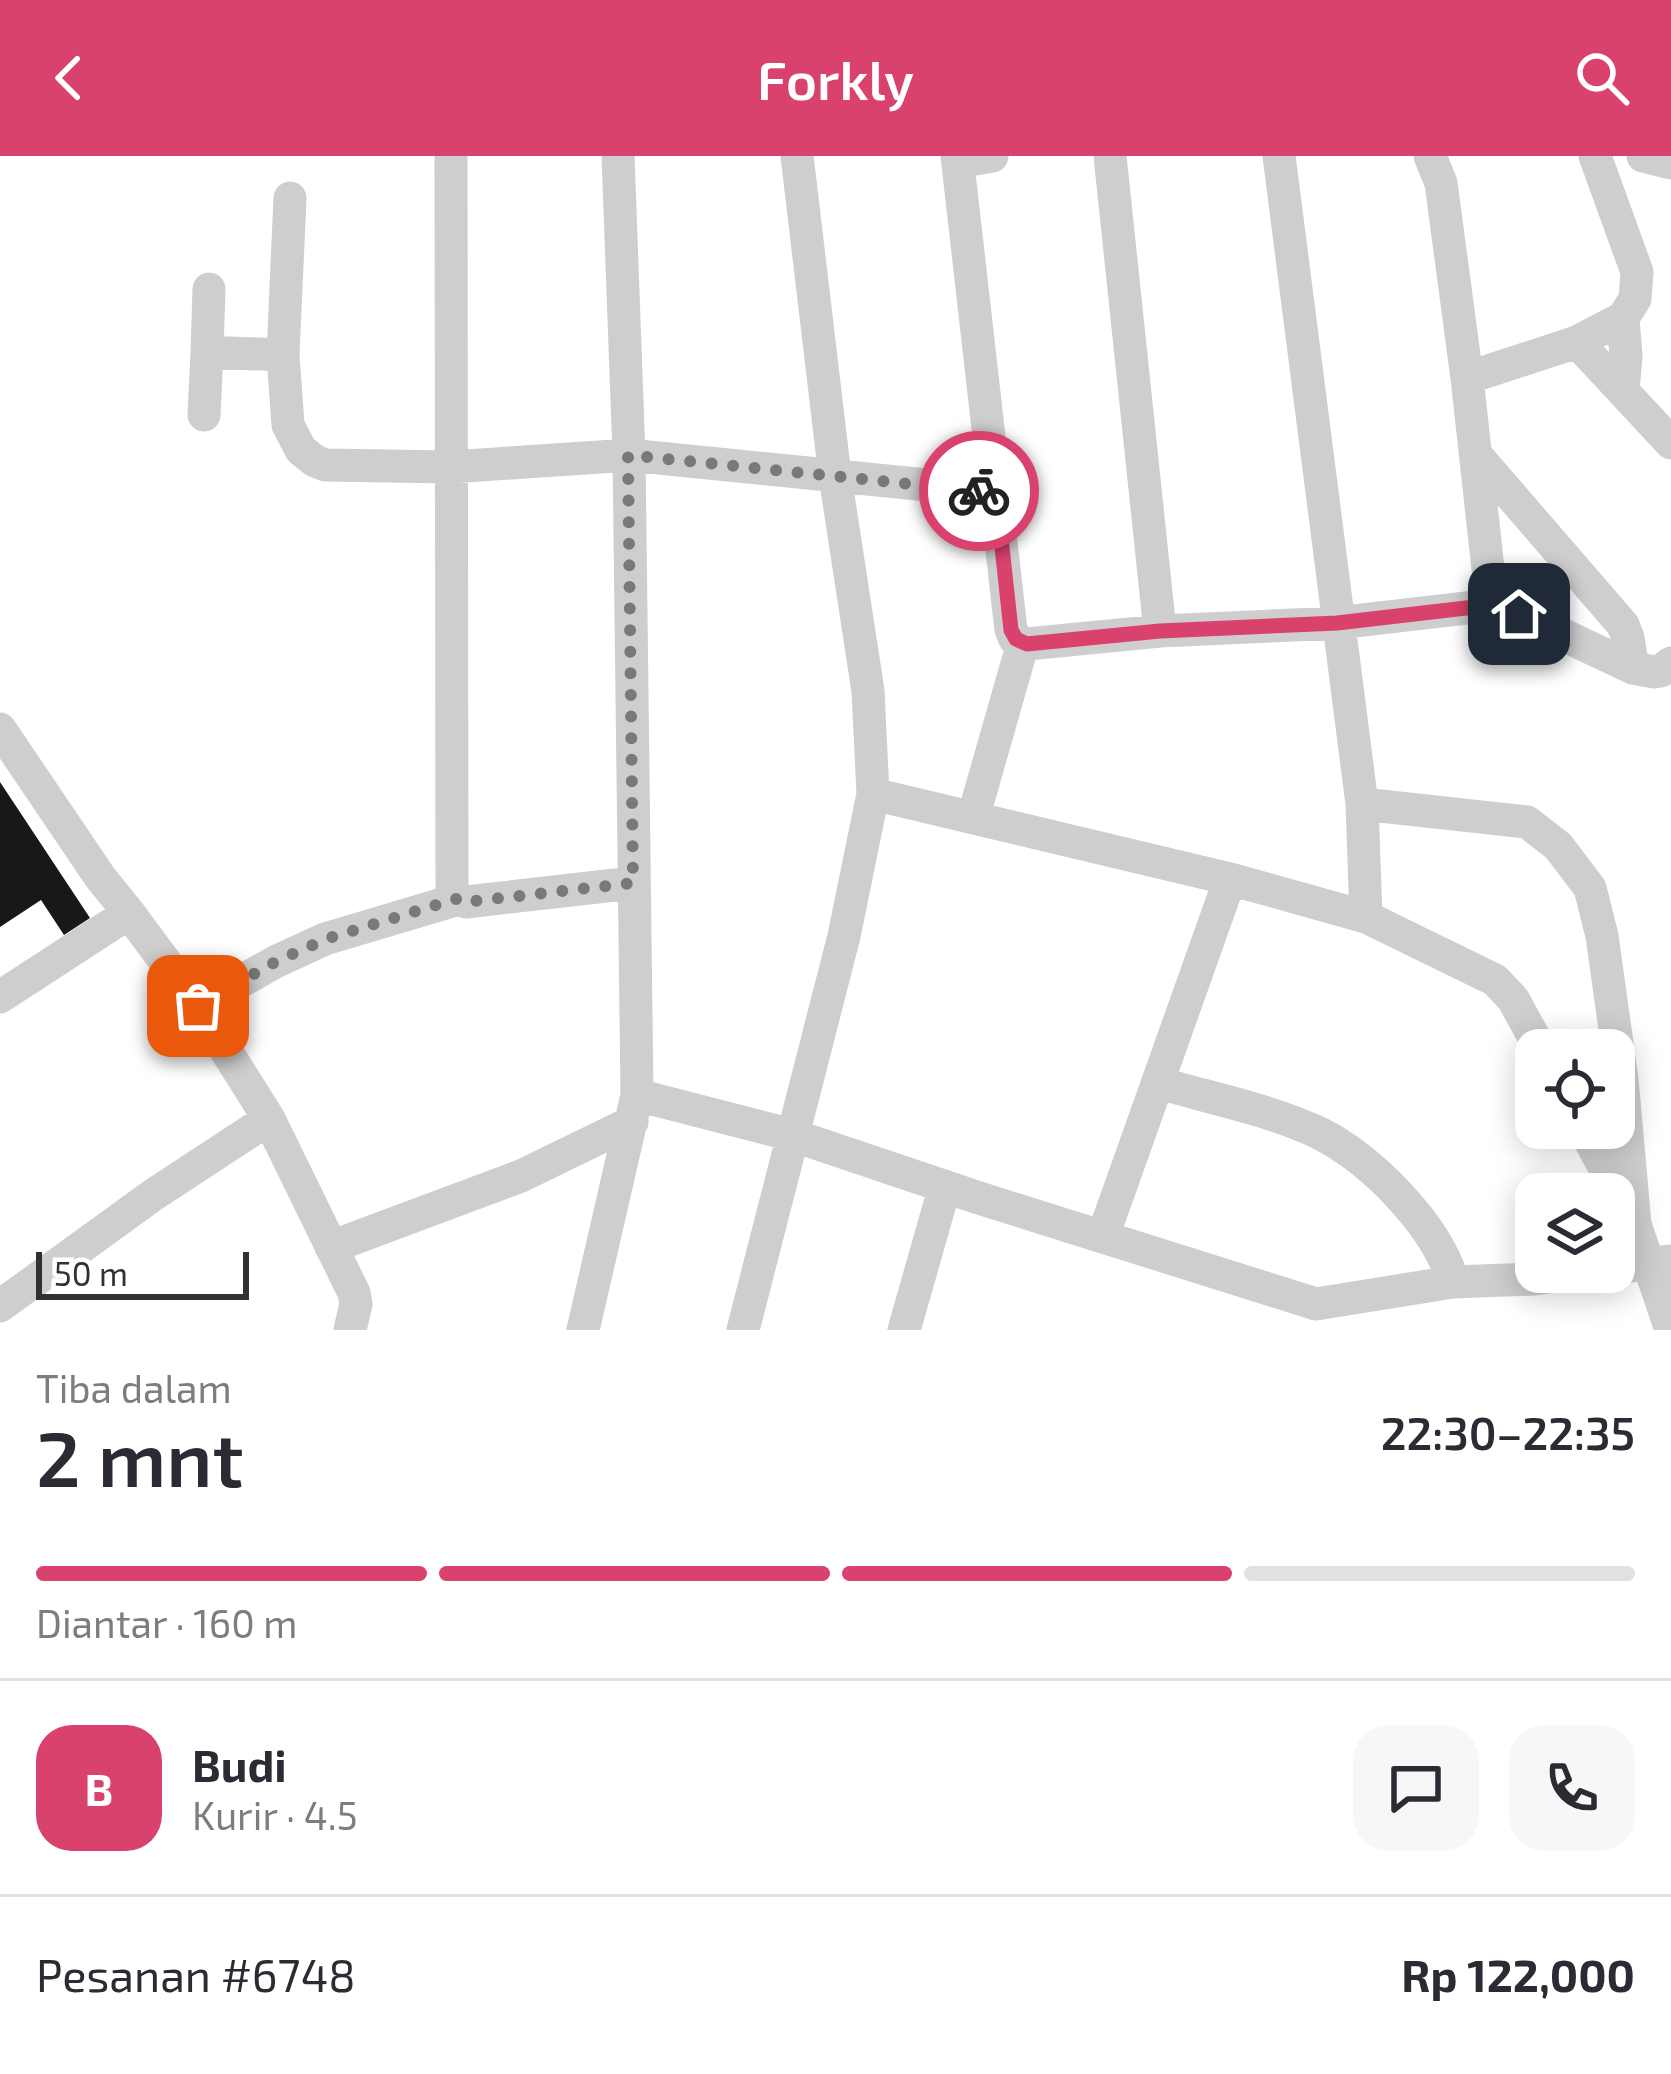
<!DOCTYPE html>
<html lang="id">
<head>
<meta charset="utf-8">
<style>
	:root { --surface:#fff; --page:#f7f7f7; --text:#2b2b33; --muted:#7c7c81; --line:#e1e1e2; --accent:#d9426d }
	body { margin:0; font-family:"Exo 2",sans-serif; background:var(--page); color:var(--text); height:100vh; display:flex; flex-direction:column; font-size:45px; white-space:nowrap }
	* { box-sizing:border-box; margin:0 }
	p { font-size:39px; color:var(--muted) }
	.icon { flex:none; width:66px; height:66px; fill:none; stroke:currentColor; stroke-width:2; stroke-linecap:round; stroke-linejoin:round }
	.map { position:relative; height:1174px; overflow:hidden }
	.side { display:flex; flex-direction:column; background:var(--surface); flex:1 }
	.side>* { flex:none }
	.controls { position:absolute; left:1515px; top:873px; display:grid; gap:24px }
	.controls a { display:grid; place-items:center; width:120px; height:120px; border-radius:24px; background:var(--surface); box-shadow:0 6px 30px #0003; font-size:60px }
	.scale { position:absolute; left:36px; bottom:30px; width:213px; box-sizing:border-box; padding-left:12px; border:6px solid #313131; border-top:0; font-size:33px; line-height:42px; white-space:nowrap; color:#313131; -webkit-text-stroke:9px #fff; paint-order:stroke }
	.pin { position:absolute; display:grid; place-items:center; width:102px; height:102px; color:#fff; margin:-51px; border-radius:24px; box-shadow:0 6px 18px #0006 }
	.courier { position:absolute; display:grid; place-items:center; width:120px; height:120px; margin:-60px; border:9px solid #d9426d; border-radius:50%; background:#fff; color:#222; box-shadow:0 3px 15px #0007 }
	.overview em { font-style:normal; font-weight:600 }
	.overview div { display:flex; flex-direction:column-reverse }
	.overview { display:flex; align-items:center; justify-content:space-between; height:204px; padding:0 36px }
	h1 { font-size:78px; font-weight:600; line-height:90px }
	.bar { display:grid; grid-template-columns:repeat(4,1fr); gap:18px 12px; align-content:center; height:144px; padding:0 36px }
	.bar i { height:15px; border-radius:9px; background:var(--line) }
	.bar .active { background:var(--accent) }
	.bar p { grid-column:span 4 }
	.line { display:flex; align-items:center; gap:30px; padding:0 36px; border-top:3px solid var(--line) }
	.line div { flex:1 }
	.round { display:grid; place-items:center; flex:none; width:126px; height:126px; border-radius:36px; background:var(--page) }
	header { display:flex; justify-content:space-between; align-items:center; height:156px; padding:0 36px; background:var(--accent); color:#fff; font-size:54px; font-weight:600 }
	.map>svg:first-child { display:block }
	.building { fill:#181818 }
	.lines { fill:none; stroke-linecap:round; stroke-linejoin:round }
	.minor { stroke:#cecece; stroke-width:33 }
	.done { stroke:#797979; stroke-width:12; stroke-dasharray:0 21.6 }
	.route { stroke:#d9426d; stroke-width:15 }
</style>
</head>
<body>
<header><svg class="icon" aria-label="back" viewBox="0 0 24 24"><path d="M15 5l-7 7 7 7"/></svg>Forkly<svg class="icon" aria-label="search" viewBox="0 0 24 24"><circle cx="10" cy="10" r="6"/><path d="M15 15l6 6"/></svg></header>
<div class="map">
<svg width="1671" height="1174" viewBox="0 0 1671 1174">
	<rect width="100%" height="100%" fill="#fff"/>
	<!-- building -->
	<path class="building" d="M0,626L90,762L64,779L41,744L0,771Z"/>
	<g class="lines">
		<!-- minor -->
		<path class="minor" d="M451,0L452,734L456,741L466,746L633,727
			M957,0L1011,474L1015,483L1027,488L1160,475L1337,467L1492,449L1519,458L1633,512L1654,516L1661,515L1671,507
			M1110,0L1160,475
			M1279,0L1362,648L1366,761
			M1430,0L1441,27L1467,222L1492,449
			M1643,0L1671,7
			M958,6L992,0
			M290,42L283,199L288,269L301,294L315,305L325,309L450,311L629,299L996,336
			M1623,162L1626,200L1623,235
			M1577,186L1671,287
			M207,196L209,133
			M1467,222L1577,186L1623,162L1635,143L1637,116L1595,0
			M204,259L207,196L283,199
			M1476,299L1623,469L1628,482L1633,512
			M0,573L100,721L129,757L0,841
			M873,638L1230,723L1366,761L1495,824L1513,843L1541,894
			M1362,648L1527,666L1558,690L1590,732L1602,780L1622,923L1635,1068
			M973,662L1023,487
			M198,850L275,806L325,783L459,743
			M1159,927C1210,942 1271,954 1319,977C1371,1002 1438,1071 1453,1126
			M637,939L792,979L979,1042L1316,1148L1453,1126L1535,1123L1585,1116
			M269,963L354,1137L356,1148L350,1174
			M1583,972L1635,1068L1671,1174
			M1103,1080L1230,723
			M331,1091L521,1020L632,966
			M1614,1112L1671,1105
			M0,1150L153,1039L269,963L198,850L129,757
			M583,1174L637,939L629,299L618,0
			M743,1174L844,780L873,638L868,535L835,320L797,0
			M904,1174L945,1030"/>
	</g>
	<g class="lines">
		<!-- done -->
		<path class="done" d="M198,850L275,806L326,783L459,742L466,746L633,727L628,299L979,335"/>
		<!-- route -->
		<path class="route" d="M979,335L996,336L1011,474L1016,483L1027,488L1160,475L1337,467L1492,449L1519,458"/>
	</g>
</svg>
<div class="controls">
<a><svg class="icon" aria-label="locate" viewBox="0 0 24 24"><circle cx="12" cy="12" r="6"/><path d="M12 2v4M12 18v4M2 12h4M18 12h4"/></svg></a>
<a><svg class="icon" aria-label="layers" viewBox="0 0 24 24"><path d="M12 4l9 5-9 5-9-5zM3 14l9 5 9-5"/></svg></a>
</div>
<div class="scale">50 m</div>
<div class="pin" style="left:198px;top:850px;background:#ea580c"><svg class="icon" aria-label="bag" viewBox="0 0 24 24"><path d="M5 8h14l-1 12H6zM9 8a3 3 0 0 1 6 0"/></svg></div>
<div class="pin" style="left:1519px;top:458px;background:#1f2937"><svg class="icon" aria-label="home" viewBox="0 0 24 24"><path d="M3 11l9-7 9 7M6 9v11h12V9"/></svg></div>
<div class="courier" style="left:979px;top:335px"><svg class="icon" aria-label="bike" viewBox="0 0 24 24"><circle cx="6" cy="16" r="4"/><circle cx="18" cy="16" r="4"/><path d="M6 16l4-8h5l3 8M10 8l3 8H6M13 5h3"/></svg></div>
</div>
<section class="side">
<div class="overview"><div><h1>2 mnt</h1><p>Tiba dalam</p></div><em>22:30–22:35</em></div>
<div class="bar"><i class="active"></i><i class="active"></i><i class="active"></i><i></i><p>Diantar · 160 m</p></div>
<div class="line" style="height:216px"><b class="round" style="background:var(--accent);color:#fff">B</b><div><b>Budi</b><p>Kurir · 4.5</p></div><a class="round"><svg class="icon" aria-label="chat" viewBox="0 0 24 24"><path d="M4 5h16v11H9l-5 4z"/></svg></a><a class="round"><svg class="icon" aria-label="phone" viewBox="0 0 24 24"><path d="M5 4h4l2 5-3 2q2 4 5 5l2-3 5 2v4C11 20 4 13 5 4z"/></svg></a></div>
<div class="line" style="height:156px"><div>Pesanan #6748</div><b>Rp 122,000</b></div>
</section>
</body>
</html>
